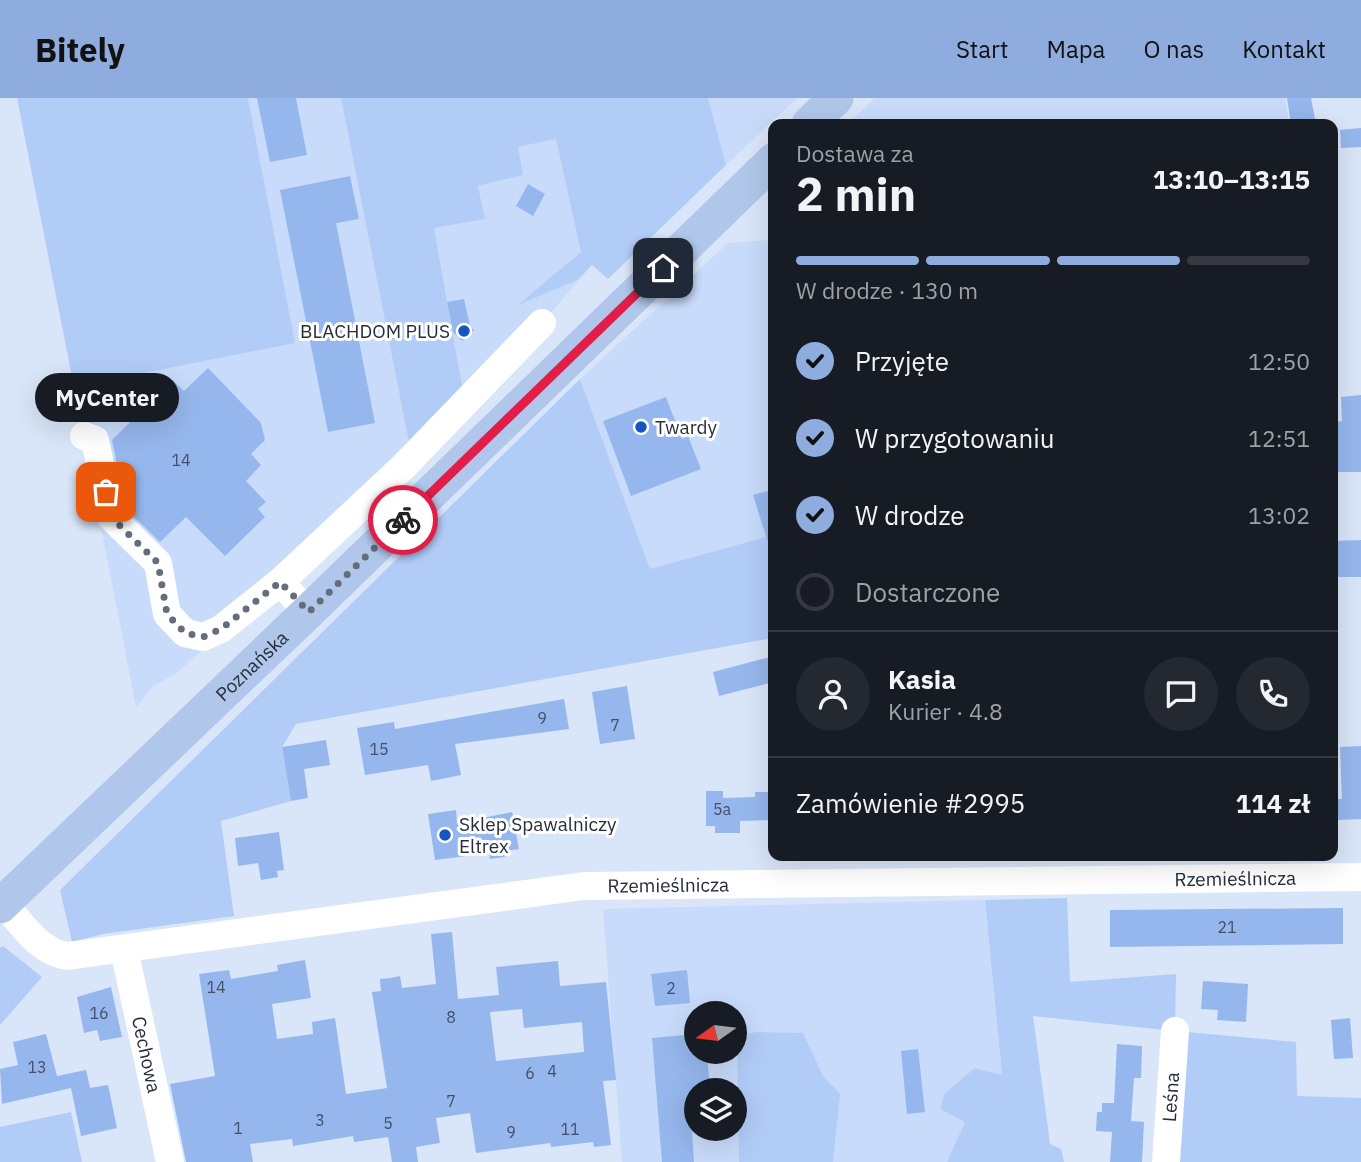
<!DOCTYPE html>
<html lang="pl">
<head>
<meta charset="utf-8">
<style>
	:root { --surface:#171b24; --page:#242831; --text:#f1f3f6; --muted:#9ea1a6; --line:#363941; --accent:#8facdf }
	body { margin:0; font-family:"IBM Plex Sans",sans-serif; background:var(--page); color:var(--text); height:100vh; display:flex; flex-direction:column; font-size:26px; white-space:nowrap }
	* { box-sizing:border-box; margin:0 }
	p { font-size:23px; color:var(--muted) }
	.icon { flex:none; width:38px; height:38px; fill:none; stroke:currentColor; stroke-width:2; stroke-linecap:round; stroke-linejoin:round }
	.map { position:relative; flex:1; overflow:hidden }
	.panel { position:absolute; left:768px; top:21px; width:570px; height:742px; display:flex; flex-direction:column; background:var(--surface); border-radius:14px; box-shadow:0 7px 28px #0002 }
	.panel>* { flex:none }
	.needle { width:46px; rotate:256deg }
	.controls { position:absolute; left:684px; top:903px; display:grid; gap:14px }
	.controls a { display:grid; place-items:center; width:63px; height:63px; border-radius:50%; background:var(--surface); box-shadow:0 7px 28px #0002; font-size:35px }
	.pin { position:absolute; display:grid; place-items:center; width:60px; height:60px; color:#fff; margin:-30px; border-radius:14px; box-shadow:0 4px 10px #0006 }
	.courier { position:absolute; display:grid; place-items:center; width:70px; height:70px; margin:-35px; border:5px solid #e11d48; border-radius:50%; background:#fff; color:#222; box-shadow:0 2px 9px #0007 }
	.bubble { position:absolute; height:49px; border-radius:24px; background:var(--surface); box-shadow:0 7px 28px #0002; font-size:23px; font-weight:700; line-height:49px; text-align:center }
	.overview em { font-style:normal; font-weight:700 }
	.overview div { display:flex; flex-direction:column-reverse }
	.overview { display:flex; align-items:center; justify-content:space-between; height:119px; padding:0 28px }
	h1 { font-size:46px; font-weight:700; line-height:52px }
	.bar { display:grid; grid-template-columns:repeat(4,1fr); gap:10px 7px; align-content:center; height:84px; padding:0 28px }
	.bar i { height:9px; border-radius:5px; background:var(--line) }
	.bar .on { background:var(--accent) }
	.bar p { grid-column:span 4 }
	.line { display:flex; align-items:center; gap:18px; padding:0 28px; border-top:2px solid var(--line) }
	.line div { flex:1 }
	.round { display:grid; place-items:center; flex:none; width:74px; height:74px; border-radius:37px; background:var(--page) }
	ol { padding:0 28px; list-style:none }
	li { display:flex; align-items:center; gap:21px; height:77px }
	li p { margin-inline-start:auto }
	li .icon { padding:7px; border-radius:50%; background:var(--accent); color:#111; stroke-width:4 }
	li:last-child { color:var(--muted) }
	li i { width:38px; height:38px; border:4px solid var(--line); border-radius:50% }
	header { display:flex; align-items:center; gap:42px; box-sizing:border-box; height:98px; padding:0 35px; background:var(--accent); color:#111 }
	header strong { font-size:33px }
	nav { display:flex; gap:38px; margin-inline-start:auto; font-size:24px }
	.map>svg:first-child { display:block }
	.built { fill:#c8dbfb; fill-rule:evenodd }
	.green { fill:#b2ccf8 }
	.building { fill:#96b7ed; fill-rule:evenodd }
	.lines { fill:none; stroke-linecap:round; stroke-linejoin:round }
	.minor { stroke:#fff; stroke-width:28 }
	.major { stroke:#b0c7eb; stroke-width:35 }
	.done { stroke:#656d7c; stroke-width:7; stroke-dasharray:0 12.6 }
	.route { stroke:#e11d48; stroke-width:9 }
	.poi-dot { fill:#1756c2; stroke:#fff; stroke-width:2.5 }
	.labels { text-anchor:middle; stroke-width:6; stroke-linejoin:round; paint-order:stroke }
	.number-label { font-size:16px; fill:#425066 }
	.poi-label { font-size:19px; fill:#262d39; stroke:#fff; text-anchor:start }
	.street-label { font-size:19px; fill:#262d39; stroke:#fff }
</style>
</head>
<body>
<header>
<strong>Bitely</strong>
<nav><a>Start</a><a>Mapa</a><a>O nas</a><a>Kontakt</a></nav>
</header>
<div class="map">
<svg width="1361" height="1064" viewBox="0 0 1361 1064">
	<rect width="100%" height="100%" fill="#d9e5f8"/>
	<!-- built -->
	<path class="built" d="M248,0H341L412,360L177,575L152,589L136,609L74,289L294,245Z
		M708,0H797L726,67Z
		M875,0H1285L1289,26H848Z
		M556,41L592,167L542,225L465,304L434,129L485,121L478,88L522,77L517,49Z
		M773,142V437L650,471L580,281L728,145Z
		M985,802L1002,977L966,1024L947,1064H622L603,811ZM696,915H735V954H696ZM696,992H735V1031H696Z"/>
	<!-- green -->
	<path class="green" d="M17,0H248L295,245L74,289Z
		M341,0H708L726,67L608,181L592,167L577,182L518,207L581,154L556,41L518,49L523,77L478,88L485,121L434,130L465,304L412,360Z
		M580,281L650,471L773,437V540L296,626L282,649L291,703L221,723L234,818L103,836L72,844L60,792Z
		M1067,800L1070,884L1176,876L1175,933L1296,944L1297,998L1361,1000V1064H1166L1174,933L1033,918L1050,1046L1061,1051L1064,1064H947L965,1024L940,1011L945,995L975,970L1002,977L985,802Z
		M3,848L42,879L0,927V850Z
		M756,934L803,935L823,978L840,996L833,1064H739L737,938Z
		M71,1014L82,1064H0V1029Z"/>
	<!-- building -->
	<path class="building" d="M257,0H296L307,57L270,64Z
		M1287,0H1311L1316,26H1291Z
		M1361,30V49L1341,50L1340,32Z
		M350,78L359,121L336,125L375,325L328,334L280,92Z
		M528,86L545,96L533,118L516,108Z
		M464,201L470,228L474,232L462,243L453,234L447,204Z
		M208,270L261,325L265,342L251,356L261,367L246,383L266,404L258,411L265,419L225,458L186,419L160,444L126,411L112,342L173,282L184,293Z
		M119,282L122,300L86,307L83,289Z
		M1361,297V374H1334V324L1342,323L1341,299Z
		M666,299L682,341L688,338L701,371L631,398L603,323Z
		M774,391V450L770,451L753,397Z
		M1361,442V479H1334V443Z
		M774,558V584L719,598L713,574Z
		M627,588L635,641L600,646L592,594Z
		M564,601L569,631L455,646L461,677L431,683L428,667L365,677L357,630L394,624L395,631Z
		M326,642L330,667L304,671L308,700L291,703L282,649Z
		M1361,648V721L1338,722L1337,701H1342L1340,649Z
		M706,693H723V700L755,699V694H774V722L740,723V735H715V728H706Z
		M456,712L457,725L512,714L519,751L504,753L505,759L490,761L489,755L435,762L428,716Z
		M279,734L284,772L277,773L278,779L261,782L258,765L238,768L235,740Z
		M1343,810V846L1110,849V812Z
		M452,834L458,901L499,897L496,869L558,863L560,888L606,884L616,982L603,983L611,1047L594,1049L593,1044L551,1049L550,1045L476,1055L470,1015L436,1020L440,1045L416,1049L418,1064H392L388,1039L354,1044L353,1038L293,1048L292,1041L250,1046L253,1064H186L170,986L215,978L199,876L229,872L231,881L278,873L277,867L305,862L311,900L272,906L277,941L313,936L312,924L335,920L346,996L387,990L372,894L381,893L380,881L391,880L400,878L402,890L436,886L431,836ZM522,911L524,930L582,924L584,954L496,963L490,914Z
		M687,872L690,905L655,908L651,876Z
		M1203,883L1248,886L1246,924L1217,922L1218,912L1201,911Z
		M111,889L122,939L100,943L97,932L84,935L77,899Z
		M1350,920L1353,960L1334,961L1331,922Z
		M46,936L57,978L86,972L90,990L108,987L117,1030L81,1038L71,990L2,1006L0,971L18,967L13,944Z
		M696,936V954H707L710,992H696V1017H691L694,1064H662L652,940Z
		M1117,946L1142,948L1141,980H1134L1131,1023L1144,1024L1142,1064H1110L1112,1034L1096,1033L1097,1014H1102V1005H1114Z
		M918,951L925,1014L907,1016L901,953Z"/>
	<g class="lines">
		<!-- minor -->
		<g class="minor">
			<path d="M84,338L95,342L111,419L158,465L167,516L185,535L203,539L221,531L280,484L308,514"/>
			<path d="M280,484L404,368L542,225"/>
			<path id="s1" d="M3,805C22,826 39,854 67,858L584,788L1361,779"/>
			<path id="s2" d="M124,851L170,1064"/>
			<path id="s3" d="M1166,1064L1175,933"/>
		</g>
		<!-- major -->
		<g class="major">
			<path d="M809,26L836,0"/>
			<path id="s4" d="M0,808L308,514L774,62"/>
		</g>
	</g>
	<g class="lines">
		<!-- done -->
		<path class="done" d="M106,394L111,419L158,465L167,516L185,535L203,539L221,531L280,484L309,514L403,422"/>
		<!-- route -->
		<path class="route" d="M403,422L663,170"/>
	</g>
	<!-- markers -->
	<g class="poi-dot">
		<circle cx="464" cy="233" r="7"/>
		<circle cx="641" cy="329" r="7"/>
		<circle cx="445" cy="737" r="7"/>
	</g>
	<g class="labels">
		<!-- number labels -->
		<g class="number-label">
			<text x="181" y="368">14</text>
			<text x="542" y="626">9</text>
			<text x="615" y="633">7</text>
			<text x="379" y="657">15</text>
			<text x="722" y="717">5a</text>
			<text x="1227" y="835">21</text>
			<text x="216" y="895">14</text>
			<text x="671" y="896">2</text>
			<text x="99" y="921">16</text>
			<text x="451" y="925">8</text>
			<text x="37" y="975">13</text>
			<text x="552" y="979">4</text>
			<text x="530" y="981">6</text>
			<text x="451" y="1009">7</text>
			<text x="320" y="1028">3</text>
			<text x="388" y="1031">5</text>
			<text x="238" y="1036">1</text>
			<text x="570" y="1037">11</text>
			<text x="511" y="1040">9</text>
		</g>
		<!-- poi labels -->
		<g class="poi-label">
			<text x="450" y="240" text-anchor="end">BLACHDOM PLUS</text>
			<text x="655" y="336">Twardy</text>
			<text x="459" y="733">Sklep Spawalniczy<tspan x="459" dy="22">Eltrex</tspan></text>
		</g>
		<!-- street labels -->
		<g class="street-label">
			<text dy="7" stroke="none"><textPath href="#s4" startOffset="348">Poznańska</textPath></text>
			<text dy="7" stroke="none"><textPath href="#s1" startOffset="1258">Rzemieślnicza</textPath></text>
			<text dy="7" stroke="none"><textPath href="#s1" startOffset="691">Rzemieślnicza</textPath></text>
			<text dy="7" stroke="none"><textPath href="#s2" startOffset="108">Cechowa</textPath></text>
			<text dy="7" stroke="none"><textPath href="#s3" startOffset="65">Leśna</textPath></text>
		</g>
	</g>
</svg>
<div class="controls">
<a><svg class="needle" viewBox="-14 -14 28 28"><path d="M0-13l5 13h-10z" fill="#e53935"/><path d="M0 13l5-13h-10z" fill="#9ea1a6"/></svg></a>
<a><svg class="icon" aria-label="layers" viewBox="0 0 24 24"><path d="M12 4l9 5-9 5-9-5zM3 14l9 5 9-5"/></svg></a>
</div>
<div class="pin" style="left:106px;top:394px;background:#ea580c"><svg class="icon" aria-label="bag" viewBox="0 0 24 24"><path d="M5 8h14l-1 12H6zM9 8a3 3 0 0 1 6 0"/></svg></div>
<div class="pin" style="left:663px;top:170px;background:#1f2937"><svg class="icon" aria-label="home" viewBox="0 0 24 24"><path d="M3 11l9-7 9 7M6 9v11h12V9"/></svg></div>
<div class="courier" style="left:403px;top:422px"><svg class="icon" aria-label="bike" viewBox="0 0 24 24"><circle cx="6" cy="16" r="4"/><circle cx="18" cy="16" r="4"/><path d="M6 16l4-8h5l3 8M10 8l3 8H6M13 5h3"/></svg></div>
<div class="bubble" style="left:35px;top:275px;width:144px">MyCenter</div>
<section class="panel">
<div class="overview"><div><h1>2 min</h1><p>Dostawa za</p></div><em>13:10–13:15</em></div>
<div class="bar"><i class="on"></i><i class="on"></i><i class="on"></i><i></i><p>W drodze · 130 m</p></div>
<ol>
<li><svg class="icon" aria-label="check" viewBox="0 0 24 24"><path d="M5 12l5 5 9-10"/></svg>Przyjęte<p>12:50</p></li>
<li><svg class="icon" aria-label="check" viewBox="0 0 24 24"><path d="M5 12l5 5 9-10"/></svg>W przygotowaniu<p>12:51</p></li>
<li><svg class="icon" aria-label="check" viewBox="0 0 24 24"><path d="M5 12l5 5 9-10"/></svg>W drodze<p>13:02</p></li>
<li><i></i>Dostarczone</li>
</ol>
<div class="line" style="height:126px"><a class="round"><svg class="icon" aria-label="person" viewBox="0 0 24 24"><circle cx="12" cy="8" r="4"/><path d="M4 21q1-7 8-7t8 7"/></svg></a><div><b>Kasia</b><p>Kurier · 4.8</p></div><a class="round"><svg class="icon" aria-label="chat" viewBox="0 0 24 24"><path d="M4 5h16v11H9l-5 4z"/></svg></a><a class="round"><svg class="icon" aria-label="phone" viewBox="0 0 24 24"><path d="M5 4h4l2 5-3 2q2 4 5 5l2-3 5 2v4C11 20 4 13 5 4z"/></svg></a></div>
<div class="line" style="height:91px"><div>Zamówienie #2995</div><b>114 zł</b></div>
</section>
</div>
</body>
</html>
